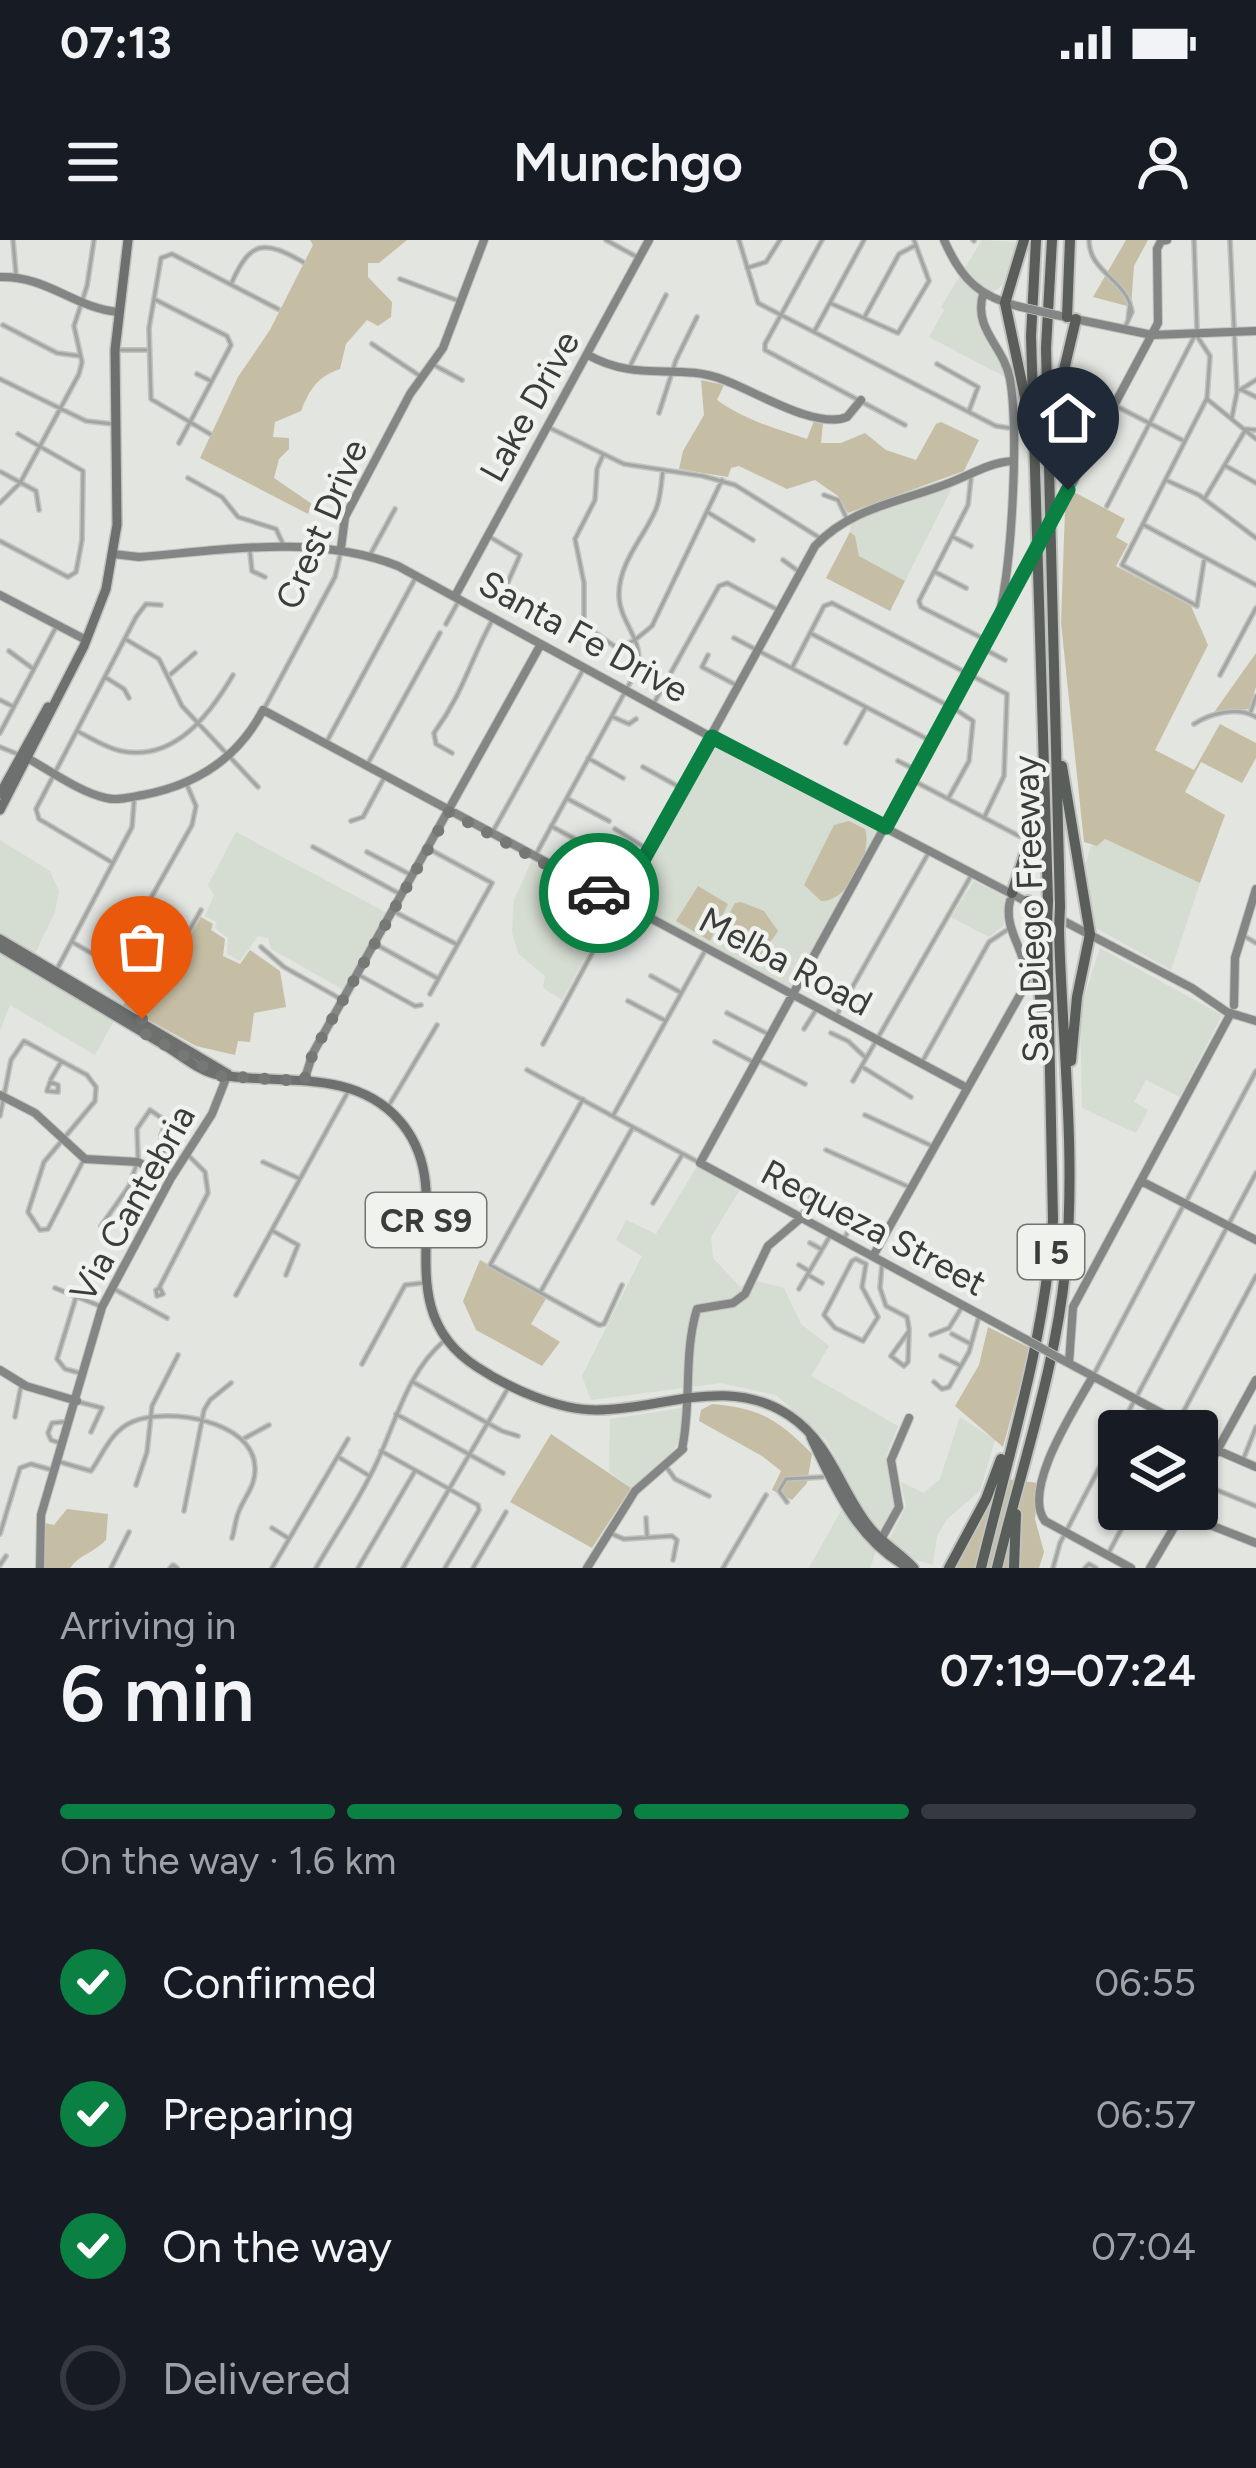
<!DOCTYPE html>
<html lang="en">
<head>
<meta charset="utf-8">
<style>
	:root { --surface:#171b24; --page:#20242c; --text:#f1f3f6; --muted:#9ea1a6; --line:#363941; --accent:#0b8043 }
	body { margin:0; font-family:Figtree,sans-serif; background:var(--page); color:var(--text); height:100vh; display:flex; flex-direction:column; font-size:45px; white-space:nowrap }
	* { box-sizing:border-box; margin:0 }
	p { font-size:39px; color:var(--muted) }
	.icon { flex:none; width:66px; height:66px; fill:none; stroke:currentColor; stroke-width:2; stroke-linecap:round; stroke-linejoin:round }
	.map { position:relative; height:1328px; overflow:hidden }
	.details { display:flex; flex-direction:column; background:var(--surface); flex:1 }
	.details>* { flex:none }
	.tools { position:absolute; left:1098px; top:1170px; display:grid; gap:24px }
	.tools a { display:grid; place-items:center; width:120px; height:120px; border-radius:12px; background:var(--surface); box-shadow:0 3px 9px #0004; font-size:60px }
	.pin { position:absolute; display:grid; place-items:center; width:102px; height:102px; color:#fff; margin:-123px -51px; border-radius:50% 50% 50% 0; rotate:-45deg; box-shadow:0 0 12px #0007 }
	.pin .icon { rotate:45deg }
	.courier { position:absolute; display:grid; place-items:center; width:120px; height:120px; margin:-60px; border:9px solid #0b8043; border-radius:50%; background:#fff; color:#222; box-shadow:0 3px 15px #0007 }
	.headline em { font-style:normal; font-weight:600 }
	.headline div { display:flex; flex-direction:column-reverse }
	.headline { display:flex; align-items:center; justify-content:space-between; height:204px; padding:0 60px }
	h1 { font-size:78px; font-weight:600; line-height:90px }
	.bar { display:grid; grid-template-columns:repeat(4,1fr); gap:18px 12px; align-content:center; height:144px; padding:0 60px }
	.bar i { height:15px; border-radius:9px; background:var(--line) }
	.bar .on { background:var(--accent) }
	.bar p { grid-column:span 4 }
	ol { padding:0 60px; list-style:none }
	li { display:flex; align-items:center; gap:36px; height:132px }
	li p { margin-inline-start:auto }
	li .icon { padding:12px; border-radius:50%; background:var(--accent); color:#fff; stroke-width:4 }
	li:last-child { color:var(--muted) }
	li i { width:66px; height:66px; border:6px solid var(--line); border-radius:50% }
	.status { display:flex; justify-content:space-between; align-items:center; height:84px; padding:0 60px; background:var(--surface); direction:ltr }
	.status svg { height:33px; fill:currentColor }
	header { display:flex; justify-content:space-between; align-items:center; height:156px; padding:0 60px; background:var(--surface); font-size:54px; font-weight:600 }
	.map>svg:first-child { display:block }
	.built { fill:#d5dcd1 }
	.green { fill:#c5bea4 }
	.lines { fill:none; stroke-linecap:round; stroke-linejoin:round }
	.street-casing { stroke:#c1c3bf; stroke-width:6 }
	.secondary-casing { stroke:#c1c3bf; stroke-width:10 }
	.primary-casing { stroke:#c1c3bf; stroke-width:12 }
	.highway-casing { stroke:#c1c3bf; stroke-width:14 }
	.street { stroke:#a3a5a3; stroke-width:3 }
	.secondary { stroke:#838684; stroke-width:8 }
	.primary { stroke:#6d706e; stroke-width:9 }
	.highway { stroke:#595e5b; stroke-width:10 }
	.secondary-bridge-casing { stroke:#c1c3bf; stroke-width:10; stroke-linecap:butt }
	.highway-bridge-casing { stroke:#c1c3bf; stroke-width:14; stroke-linecap:butt }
	.secondary-bridge { stroke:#838684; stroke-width:8 }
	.highway-bridge { stroke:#595e5b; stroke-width:10 }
	.done { stroke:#767875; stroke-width:12; stroke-dasharray:0 21.6 }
	.route { stroke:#0b8043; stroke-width:15 }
	.labels { text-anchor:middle; stroke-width:9; stroke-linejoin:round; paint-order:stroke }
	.shield { fill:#eff2ed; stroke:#727370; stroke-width:3 }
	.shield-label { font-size:33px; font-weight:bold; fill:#3c3d3b }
	.street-label { font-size:36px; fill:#3c3d3b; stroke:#eff2ed }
</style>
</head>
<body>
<div class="status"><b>07:13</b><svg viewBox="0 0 49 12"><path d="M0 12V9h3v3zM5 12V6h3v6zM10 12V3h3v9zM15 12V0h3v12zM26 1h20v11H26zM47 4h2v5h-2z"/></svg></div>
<header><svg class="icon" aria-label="menu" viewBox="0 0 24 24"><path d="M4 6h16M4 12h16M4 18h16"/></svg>Munchgo<svg class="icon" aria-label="person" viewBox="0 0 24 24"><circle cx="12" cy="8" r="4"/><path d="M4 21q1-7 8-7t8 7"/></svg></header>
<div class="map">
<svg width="1256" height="1328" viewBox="0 0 1256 1328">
	<rect width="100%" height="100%" fill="#e2e5e0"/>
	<!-- built -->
	<path class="built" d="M982,0L1016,2L1003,44L979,65L984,93L1000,114L1007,138L929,97L944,70L941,67Z
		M952,248L905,341L859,316L855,296L850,292L851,280Z
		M715,503L880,592L789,750L625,659Z
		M236,592L387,673L344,750L271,709L268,698L258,696L240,721L227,714L228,698L215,688L217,682L205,676L214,655L208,645Z
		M1105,599L1200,643L1171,730L1096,688L1086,623L1091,606Z
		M0,600L50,631L59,651L55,672L33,717L0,698Z
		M532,620L614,664L562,760L543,748L545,736L518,713L512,692L514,660Z
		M974,641L1007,657L1004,685L989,697L951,677Z
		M1100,708L1222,775L1180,857L1146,840L1134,862L1148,870L1136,893L1082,868L1080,771Z
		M0,709L116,777L95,815L10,765L0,791Z
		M698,925L741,948L711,997L713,1018L740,1047L754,1040L784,1048L801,1084L829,1106L811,1136L898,1186L886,1216L897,1261L883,1291L879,1292L867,1277L827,1201L776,1155L721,1143L591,1160L582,1136L642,1016L616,1000L626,980L656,994Z
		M682,1168L686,1171L684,1194L666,1221L631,1248L609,1231L610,1179Z
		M960,1177L995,1200L980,1251L947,1279L937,1296L933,1325L916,1320L889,1300L906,1266L901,1242L924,1253L940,1239Z
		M843,1267L859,1294L876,1311L870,1328H809Z"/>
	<!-- green -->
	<path class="green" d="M310,0H407L379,23H368V37L392,62L391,77L378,86L367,80L346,104L340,129C317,137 310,149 301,171L275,182L273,197L289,198V209L279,219L274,238L312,264L308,274L200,218L238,137L270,90L313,5Z
		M1126,0H1148L1134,26L1131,67L1093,57Z
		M701,140L724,145L717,160C743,179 776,189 807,199L814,181L823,183L821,203H841L865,193L886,210L916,220L936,184L941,182L979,200L964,231L848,273L838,256L815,240L787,249L739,226L731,228L728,237L679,229L683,211L704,175Z
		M1074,252L1125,279L1116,297L1128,304L1116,326L1191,366L1208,405L1155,510L1194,530L1220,484L1256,503V518L1242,543L1201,522L1185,552L1225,575L1200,643L1105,599L1097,606L1084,602L1061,383L1065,270Z
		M850,292L855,296L859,316L905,341L890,371L826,338Z
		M1256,413V447L1249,469L1215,471Z
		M849,581L865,589C873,613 848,662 821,661L804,645L834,585Z
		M698,646L728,664L710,701L676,681Z
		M741,662L764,671L778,691L758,720L714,700L735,663Z
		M201,677L213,684L211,690L225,699L223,716L240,724L250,710L280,731L286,767L254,773L250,802L238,801L235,815L196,806L123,766L162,686L188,699Z
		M480,1020L547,1057L531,1084L560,1102L542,1126L476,1090L463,1061Z
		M988,1087L1030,1108L1003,1207L955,1166L979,1125Z
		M712,1164C760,1168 779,1180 812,1214L807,1243L792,1260L772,1250L781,1231L762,1216L699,1181L701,1170Z
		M551,1194L631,1248L592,1308L510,1262Z
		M987,1237L1039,1243L1035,1279L1044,1312L1039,1328H944L975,1271Z
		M67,1269L108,1274L106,1300C95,1312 79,1315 70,1328H45L44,1283L54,1285Z"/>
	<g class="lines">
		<defs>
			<path id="street" d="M13,0L16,35
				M606,0L637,17
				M739,0L758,63L996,186L1009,188
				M822,0L765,104V110L905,185
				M973,0L974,1
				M1089,0C1089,33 1127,39 1132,72L1125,87
				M1194,0L1197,89
				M1230,0L1237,152L1232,177
				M747,28L766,22L780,0
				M400,39L459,61
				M232,42C251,0 264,0 303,22
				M156,60L227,96L231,105L179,203
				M830,63L898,93L929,41L914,0
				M864,78L899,14L916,5
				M1128,80L1130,63
				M3,85L57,113L80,116
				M814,92L864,0
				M372,104L420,136
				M119,110H146
				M631,124L666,55
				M937,124L978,147L969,171
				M434,125L462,140
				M197,134L211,141
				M0,139L86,181L113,184
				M1240,150L1256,140
				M1242,150L1256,157
				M1207,159L1256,199
				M1116,166L1182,200
				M659,173L676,120L697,77
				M550,188L624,224L703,236L735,245L820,298
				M210,194L151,159L149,88L161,18L172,14L278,69
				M603,215L597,229L595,260L575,299L584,343V385L617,408L635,400L652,386L722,240
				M1226,226L1256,243
				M1,232L36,251L39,270
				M188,238L222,257L238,277L276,289L284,306
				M971,238L968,265L919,361L921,367L984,399
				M1168,241L1199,255L1256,298
				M824,255L838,260L846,277
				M1205,258L1246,189L1256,190
				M0,263L20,243L79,134L82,122L74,86L87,46L94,0
				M1107,266L1194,97
				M709,273L753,300
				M1144,285L1256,345
				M490,297L520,315L504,351
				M953,297L971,306
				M0,301L68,337L76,332L82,300L83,231L18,194
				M250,312L252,331L265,337
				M371,313L395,269
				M783,320L798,331
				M935,332L966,348
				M1197,365L1204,321
				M1197,366L1122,325L1207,158L1210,116L1197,96
				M446,384L457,364
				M812,394L947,465
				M734,398L931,501
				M127,400L159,419L182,466L258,547
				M984,409L1005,420
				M9,411L32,428
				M708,415L702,427L736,445
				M792,428L824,366L832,363L1007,454L1004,536L984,578
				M171,434L195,413
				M1220,435L1256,368
				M105,437L124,449L129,458
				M0,460L12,466
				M654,463L719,346L727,343L778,370
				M264,469L335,337L341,311
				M1251,471L1256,456
				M613,477L629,484L636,479
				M1194,484C1211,473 1238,466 1256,477
				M77,491C91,498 106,508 121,511C175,522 210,474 233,435
				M0,493L55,389
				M326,503L416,337
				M846,503L865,469
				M0,507L20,515
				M452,513L436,504L434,493C464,452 470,420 493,379
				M588,518L623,538
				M898,521L916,530
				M367,525L440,393
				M643,527L681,548
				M914,541L1019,596
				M568,559L609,581
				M948,559L969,521L973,481L955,469
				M351,581L363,577L384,538
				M551,586L586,605
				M615,589L647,609
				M492,593L584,428
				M313,607L400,654
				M429,609L492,643L430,754
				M367,612L411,635
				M535,616L637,430C646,402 620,383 619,357C618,322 644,298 656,269C661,257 661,243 663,230
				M113,623L39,579L36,569L136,377L146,364L161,365
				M395,672L456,704
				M1244,696L1256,703
				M72,702L107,722L116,720L192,585L196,566L187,545
				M377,705L437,738
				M261,707L284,727L339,758
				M56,731L132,587L134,562
				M359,735L415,766L421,765
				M651,736L680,752
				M628,761L664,780
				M727,773L768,794
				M836,776L929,612
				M141,782L147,769L148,731L160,719L178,711L201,670
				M804,789L816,770
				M831,793L848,801L866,818
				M715,802L753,822
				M543,804L619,663
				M758,820L805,844
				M922,822L989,702L1010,688
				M864,828L911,857
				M527,830L698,922
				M51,839L61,822
				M853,841L972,634
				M50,842L58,845V852L47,851Z
				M583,859L490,1025L599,1085L604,1084L622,1045
				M388,867L437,785
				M614,874L706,709
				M865,875L932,906
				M0,876L11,820L24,801L87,835L96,847L95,861L44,922L28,972L40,990L48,989L83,921
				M166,910L169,915L163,918L161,913Z
				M826,910L909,947
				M138,917L137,889L150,870L166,881L161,896L162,910
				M263,922L298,938
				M1187,960L1256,831
				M653,963L682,915
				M801,976L813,952
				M101,986L129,946L136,926
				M273,991L298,1005L286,1035
				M844,999L858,973
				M810,1003L821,1009
				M856,1019L866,1024L862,1047L878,1077L863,1101L835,1088L824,1075L852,1021Z
				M882,1024L880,1048L886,1066L907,1077L909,1089
				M799,1025L809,1031
				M810,1036L822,1043
				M55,1048L100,1066
				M159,1048L208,953L205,932L187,914
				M160,1048L163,1054L157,1056L156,1050Z
				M799,1049L830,996
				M116,1050L167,1078
				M541,1051L633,887
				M236,1055L349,850
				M76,1057L57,1119L65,1129L80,1133
				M909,1091L908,1122L904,1126L891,1116Z
				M952,1094L969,1103
				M931,1095L949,1088L962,1067
				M941,1116L959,1125
				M362,1124L405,1045L423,1043
				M1094,1134L1182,968
				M413,1142L502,1191L518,1196
				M934,1142L942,1149L949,1147L969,1112L979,1076
				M1138,1154L1256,933
				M79,1162L102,1168L91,1192
				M396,1174L503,1233
				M15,1177L21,1146
				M1173,1191L1256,1036
				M245,1198L269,1185
				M60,1203L51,1200L48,1193L52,1183L63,1182
				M381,1211L478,1265L479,1270L445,1328
				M340,1218L368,1235
				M1243,1220L1256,1187
				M60,1222L91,1231C103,1214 111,1191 132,1182C167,1167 254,1180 255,1228C256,1245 245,1256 239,1271C235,1280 235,1289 232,1298
				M667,1228L675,1239L709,1256
				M1202,1244L1256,1266
				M136,1245L147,1212L152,1166L178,1115
				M787,1262L779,1251L786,1239L823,1237
				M184,1271L204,1170L210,1160L231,1143
				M646,1278L647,1295
				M272,1288L288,1298
				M0,1294L20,1228L31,1224L52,1230
				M612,1294L624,1299L672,1296L677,1300L673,1320
				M1108,1314L1132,1269
				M0,1325L6,1316
				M111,1328L129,1292
				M170,1328L173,1325L177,1328
				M272,1328L348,1199
				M316,1328C336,1293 360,1259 377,1222C397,1179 408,1131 445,1100
				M358,1328L415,1231
				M403,1328L507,1150
				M473,1328L506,1272
				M723,1328L766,1255
				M1053,1328L1060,1303L1133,1163
				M1085,1328L1089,1324L1096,1328"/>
			<path id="secondary" d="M944,0C961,39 979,57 1021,67
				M0,37C48,36 72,67 118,72
				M983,54C973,90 1004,106 1010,139C1019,192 1012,319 1000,371
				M1056,75L1152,95L1256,91
				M588,115C638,143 678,122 724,140C755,151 816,190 847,177L861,160
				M1062,263L1158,83L1157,9L1161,1L1167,0
				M341,308L345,277L410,154L443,108L484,0
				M113,314L139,317C225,310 316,294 398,326L711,497L1192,748L1227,772L1256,781
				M0,355L86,400
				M455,356L649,0
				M29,519C52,532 80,552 106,558C118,561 131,557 143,555C196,545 238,518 263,470L967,848
				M619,663L815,306C850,269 895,263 941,246C966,238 986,223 1012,221
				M1234,765L1235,718L1256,649
				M304,841L313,813L541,404
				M0,855L35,873L85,919L138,922L171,938
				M1141,941L1256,1000
				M873,1016L1025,746C1032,716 1002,692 1010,661
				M1027,1100L700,923L1028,326
				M1059,1118L1195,1191
				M1069,1123L1073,1067L1231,773
				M0,1130L26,1146L77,1161
				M1093,1136C1076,1167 1021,1249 1045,1281L1131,1328
				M1197,1192L1219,1211L1256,1227
				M682,1209C692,1163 683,1115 697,1069L733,1063L745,1054L768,1006L801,978
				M1197,1247L1256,1140
				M1182,1274L1256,1303
				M879,1303L899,1267L891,1220L909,1178
				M40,1328L41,1275L102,1067L171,938L212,874L227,836
				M587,1328L635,1251L683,1209
				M1150,1328L1185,1269"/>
			<path id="primary" d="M0,554L48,467
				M0,570L84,406L106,349L117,285L115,110L128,0
				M0,699L228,834
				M0,707C55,740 109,772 164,805C180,814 201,833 220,835C280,845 353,828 399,880C465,954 379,1064 477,1127C509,1148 557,1170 596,1170C662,1170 728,1134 790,1176C831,1204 839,1247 868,1285C881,1303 900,1312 914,1328
				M811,1197C834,1246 858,1302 909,1328"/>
			<path id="highway" d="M1024,0L1005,63L1026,162
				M1036,0L1031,96L1048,661
				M1052,0L1046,108L1060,667
				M1067,77L1070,0
				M1055,202L1059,151L1076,79
				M1062,526L1090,694L1077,757L1071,821
				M1012,653L1032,592L1037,537
				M1028,661L1043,781
				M949,1328L986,1259L1001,1219
				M981,1328C1009,1213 1045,1098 1053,980L1047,684
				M997,1328C1021,1228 1057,1125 1066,1022C1076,912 1062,800 1059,690
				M1014,1328L1016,1274"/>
		</defs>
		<!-- street casing -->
		<use href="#street" class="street-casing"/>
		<!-- secondary casing -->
		<use href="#secondary" class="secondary-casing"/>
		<!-- primary casing -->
		<use href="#primary" class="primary-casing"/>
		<!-- highway casing -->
		<use href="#highway" class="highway-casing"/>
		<!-- street -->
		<use href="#street" class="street"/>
		<!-- secondary -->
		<use href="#secondary" class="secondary"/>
		<!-- primary -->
		<use href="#primary" class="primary"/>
		<!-- highway -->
		<use href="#highway" class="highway"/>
		<defs>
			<path id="secondary-bridge" d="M1021,67L1056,75
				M1028,326L1062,263
				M1027,1100L1059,1118"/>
			<path id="highway-bridge" d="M1047,684L1048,661
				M1059,690L1060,667"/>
		</defs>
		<!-- secondary-bridge casing -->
		<use href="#secondary-bridge" class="secondary-bridge-casing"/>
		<!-- highway-bridge casing -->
		<use href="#highway-bridge" class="highway-bridge-casing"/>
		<!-- secondary-bridge -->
		<use href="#secondary-bridge" class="secondary-bridge"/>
		<!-- highway-bridge -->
		<use href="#highway-bridge" class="highway-bridge"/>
	</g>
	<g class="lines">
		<!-- done -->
		<path class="done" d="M142,779L137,789L220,836L304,841L313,813L449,572L599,653"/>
		<!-- route -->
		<path class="route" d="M599,653L619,663L712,497L886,587L1068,250"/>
	</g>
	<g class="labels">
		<!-- shield labels -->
		<g class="shield">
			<rect x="366" y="953" width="120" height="54" rx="9"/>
			<rect x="1018" y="985" width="66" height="54" rx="9"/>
		</g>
		<g class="shield-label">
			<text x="426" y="992">CR S9</text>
			<text x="1051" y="1024">I 5</text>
		</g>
		<!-- street labels -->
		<g class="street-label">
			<text transform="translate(529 166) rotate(-61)" y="13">Lake Drive</text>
			<text transform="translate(321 284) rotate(-67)" y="13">Crest Drive</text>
			<text transform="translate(584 396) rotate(29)" y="13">Santa Fe Drive</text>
			<text transform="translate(1030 669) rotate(-92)" y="13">San Diego Freeway</text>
			<text transform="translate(786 721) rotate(28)" y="13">Melba Road</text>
			<text transform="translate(132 963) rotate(-61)" y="13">Via Cantebria</text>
			<text transform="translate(874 987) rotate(28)" y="13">Requeza Street</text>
		</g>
	</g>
</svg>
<div class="tools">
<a><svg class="icon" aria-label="layers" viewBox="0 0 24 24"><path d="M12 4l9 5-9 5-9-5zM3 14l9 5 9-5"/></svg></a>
</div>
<div class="pin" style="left:142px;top:779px;background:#ea580c"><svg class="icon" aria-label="bag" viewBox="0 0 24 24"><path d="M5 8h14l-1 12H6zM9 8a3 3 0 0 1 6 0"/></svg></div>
<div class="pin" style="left:1068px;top:250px;background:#1f2937"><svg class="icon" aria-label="home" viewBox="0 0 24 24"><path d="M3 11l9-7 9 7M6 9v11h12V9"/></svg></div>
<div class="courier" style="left:599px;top:653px"><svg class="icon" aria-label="car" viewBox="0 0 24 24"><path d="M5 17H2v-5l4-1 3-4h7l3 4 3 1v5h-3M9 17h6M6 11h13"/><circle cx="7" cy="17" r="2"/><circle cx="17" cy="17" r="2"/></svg></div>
</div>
<section class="details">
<div class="headline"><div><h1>6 min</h1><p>Arriving in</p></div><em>07:19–07:24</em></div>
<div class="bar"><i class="on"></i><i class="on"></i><i class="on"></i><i></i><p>On the way · 1.6 km</p></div>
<ol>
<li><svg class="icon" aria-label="check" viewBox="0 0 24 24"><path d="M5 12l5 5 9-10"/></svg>Confirmed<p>06:55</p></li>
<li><svg class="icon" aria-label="check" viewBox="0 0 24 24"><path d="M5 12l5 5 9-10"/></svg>Preparing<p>06:57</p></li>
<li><svg class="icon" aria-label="check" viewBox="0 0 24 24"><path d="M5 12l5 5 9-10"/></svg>On the way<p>07:04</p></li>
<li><i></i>Delivered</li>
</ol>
</section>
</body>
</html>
